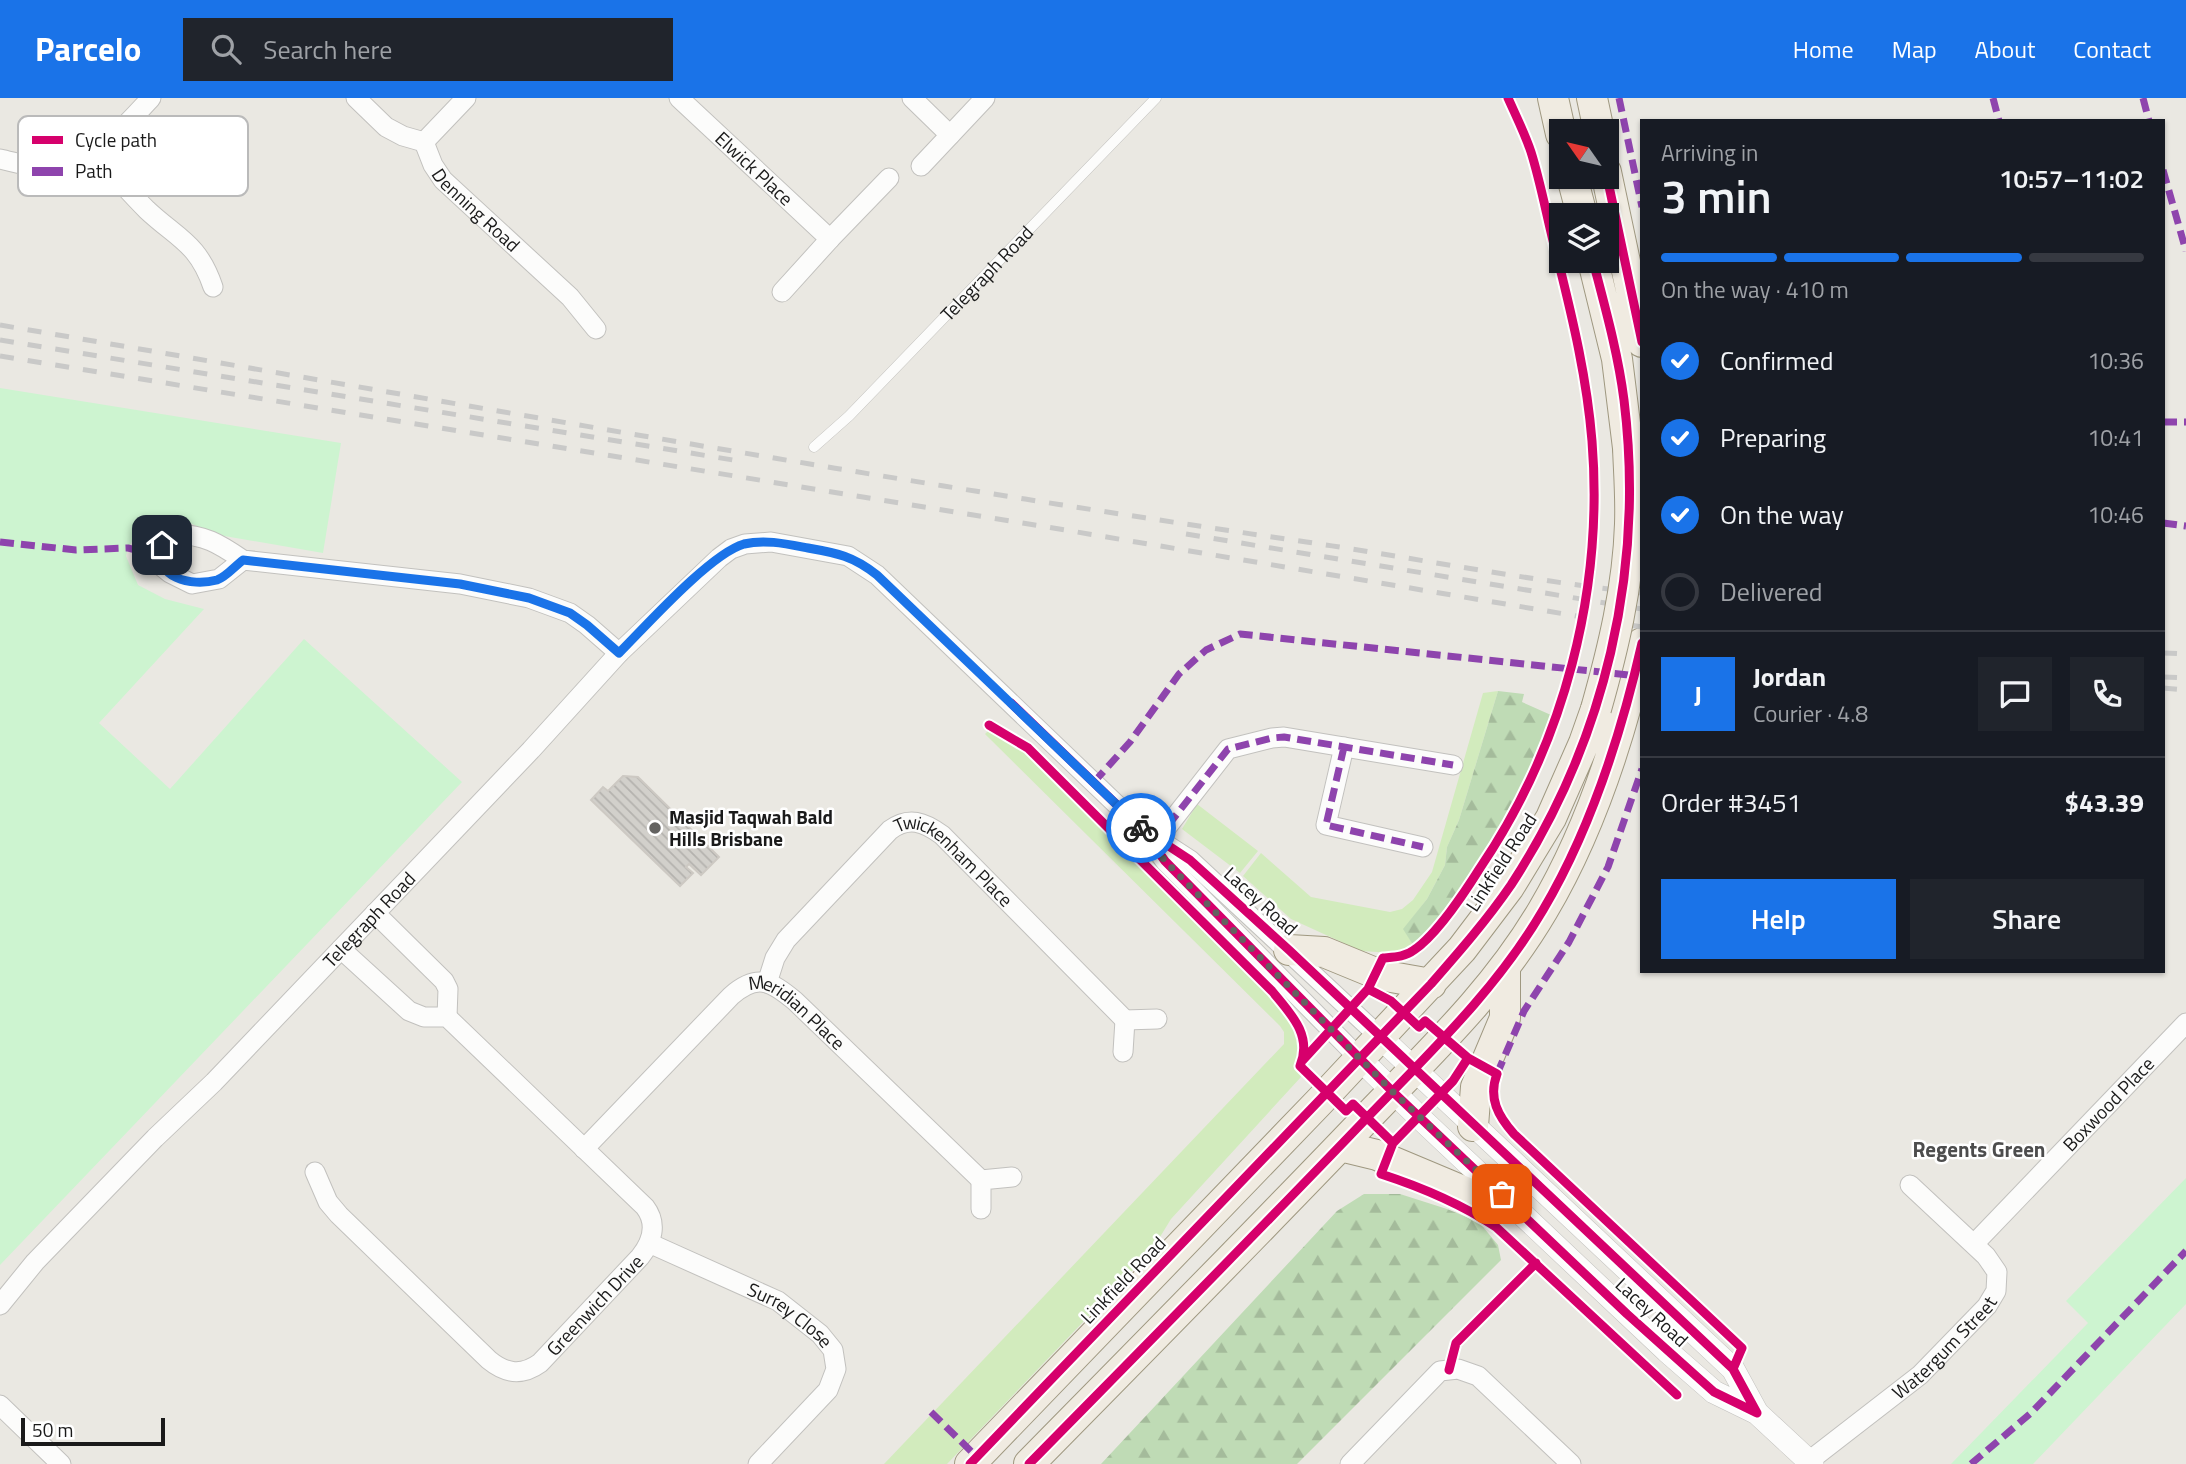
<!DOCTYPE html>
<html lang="en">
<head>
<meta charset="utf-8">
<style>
	:root { --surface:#171b24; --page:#20242c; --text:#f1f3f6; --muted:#9ea1a6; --line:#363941; --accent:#1a73e8 }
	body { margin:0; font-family:"Titillium Web",sans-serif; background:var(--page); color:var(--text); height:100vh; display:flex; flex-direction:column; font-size:26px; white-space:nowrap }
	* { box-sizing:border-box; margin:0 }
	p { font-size:23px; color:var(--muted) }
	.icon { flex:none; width:38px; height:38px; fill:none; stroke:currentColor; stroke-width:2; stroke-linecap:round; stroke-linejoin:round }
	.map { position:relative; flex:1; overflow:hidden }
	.panel { position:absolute; left:1640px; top:21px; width:525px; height:854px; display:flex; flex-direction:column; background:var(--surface); border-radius:0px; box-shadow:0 2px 5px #0004 }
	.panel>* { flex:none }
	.needle { width:46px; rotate:304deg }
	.fabs { position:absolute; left:1549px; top:21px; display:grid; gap:14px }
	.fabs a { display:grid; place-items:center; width:70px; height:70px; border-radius:0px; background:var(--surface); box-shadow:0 2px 5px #0004; font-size:35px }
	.scale { position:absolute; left:21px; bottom:18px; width:144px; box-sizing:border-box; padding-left:7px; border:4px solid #1a1a1a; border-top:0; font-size:19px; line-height:24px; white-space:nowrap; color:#1a1a1a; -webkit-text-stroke:5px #fff; paint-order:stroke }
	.pin { position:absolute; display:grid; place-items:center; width:60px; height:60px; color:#fff; margin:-30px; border-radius:14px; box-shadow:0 4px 10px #0006 }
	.courier { position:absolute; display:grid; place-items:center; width:70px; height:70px; margin:-35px; border:5px solid #1a73e8; border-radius:50%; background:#fff; color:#222; box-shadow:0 2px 9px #0007 }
	.headline em { font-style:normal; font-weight:600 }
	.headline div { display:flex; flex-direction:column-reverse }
	.headline { display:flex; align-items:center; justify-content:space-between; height:119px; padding:0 21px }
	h1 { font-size:46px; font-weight:600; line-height:52px }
	.bar { display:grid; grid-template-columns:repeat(4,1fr); gap:10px 7px; align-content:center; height:84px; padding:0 21px }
	.bar i { height:9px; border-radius:5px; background:var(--line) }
	.bar .current { background:var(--accent) }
	.bar p { grid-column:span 4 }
	.line { display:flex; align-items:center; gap:18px; padding:0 21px; border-top:2px solid var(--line) }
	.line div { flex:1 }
	.round { display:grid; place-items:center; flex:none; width:74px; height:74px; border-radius:0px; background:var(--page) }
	ol { padding:0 21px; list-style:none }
	li { display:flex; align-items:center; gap:21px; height:77px }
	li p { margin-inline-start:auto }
	li .icon { padding:7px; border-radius:50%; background:var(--accent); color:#fff; stroke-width:4 }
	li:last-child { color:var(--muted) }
	li i { width:38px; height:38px; border:4px solid var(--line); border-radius:50% }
	.cta { display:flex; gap:14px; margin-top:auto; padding:14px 21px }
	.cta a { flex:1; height:80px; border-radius:0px; background:var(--accent); color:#fff; font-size:28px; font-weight:600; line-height:80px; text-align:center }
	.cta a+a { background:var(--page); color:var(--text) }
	header { display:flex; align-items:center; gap:42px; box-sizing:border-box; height:98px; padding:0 35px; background:var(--accent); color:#fff }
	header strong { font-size:33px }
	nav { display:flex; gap:38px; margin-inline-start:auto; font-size:24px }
	.search { width:490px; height:63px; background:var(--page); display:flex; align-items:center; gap:18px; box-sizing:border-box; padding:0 24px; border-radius:0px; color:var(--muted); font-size:26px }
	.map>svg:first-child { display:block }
	.grass { fill:#d2ebbd }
	.forest { fill:url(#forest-firs) }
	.park { fill:#cdf4d0 }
	.building { fill:url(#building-back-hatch); stroke:#cdc9c3; stroke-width:2 }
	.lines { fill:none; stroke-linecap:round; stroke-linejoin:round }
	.service-casing { stroke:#c2c1be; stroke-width:11 }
	.minor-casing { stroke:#c2c1be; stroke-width:21 }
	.tertiary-casing { stroke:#c2c1be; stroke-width:24 }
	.primary-casing { stroke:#9f9880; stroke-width:32 }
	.service { stroke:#fcfcfb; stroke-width:10 }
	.minor { stroke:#fcfcfb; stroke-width:19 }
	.tertiary { stroke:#fcfcfb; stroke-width:23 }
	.primary { stroke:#f0ebe1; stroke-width:30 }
	.rail { stroke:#c9c9c8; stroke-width:5; stroke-dasharray:14 14; stroke-linecap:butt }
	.primary-bridge-casing { stroke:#9f9880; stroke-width:32; stroke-linecap:butt }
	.primary-bridge { stroke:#f0ebe1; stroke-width:30 }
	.quiet { stroke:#8e44ad; stroke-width:7; stroke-dasharray:14 7; stroke-linecap:butt }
	.cycleway-casing { stroke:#fff; stroke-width:13 }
	.cycleway { stroke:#d6006c; stroke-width:9 }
	.done { stroke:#636260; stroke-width:7; stroke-dasharray:0 12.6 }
	.route { stroke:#1a73e8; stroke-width:9 }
	.poi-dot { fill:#636260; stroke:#fff; stroke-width:2.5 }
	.labels { text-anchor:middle; stroke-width:5; stroke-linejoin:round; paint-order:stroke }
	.street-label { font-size:19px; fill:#1a1a1a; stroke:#fff }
	.poi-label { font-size:19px; font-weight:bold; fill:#1a1a1a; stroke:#fff; text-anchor:start }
	.neighbourhood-label { font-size:21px; font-weight:bold; fill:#4d4d4d; stroke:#fff }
	.key { fill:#fff; stroke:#bababa; stroke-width:2 }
	.key-label { font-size:19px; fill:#1a1a1a }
</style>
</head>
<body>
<header>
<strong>Parcelo</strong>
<div class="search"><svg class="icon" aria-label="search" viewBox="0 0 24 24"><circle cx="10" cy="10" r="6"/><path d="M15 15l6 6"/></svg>Search here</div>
<nav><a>Home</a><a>Map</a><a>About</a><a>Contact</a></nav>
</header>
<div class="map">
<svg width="2186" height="1366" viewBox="0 0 2186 1366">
	<defs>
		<pattern id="forest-firs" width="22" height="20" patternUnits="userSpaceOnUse" patternTransform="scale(1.75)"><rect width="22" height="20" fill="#bfdbb5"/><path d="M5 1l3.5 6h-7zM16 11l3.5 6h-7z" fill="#a4bb9b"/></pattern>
		<pattern id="building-back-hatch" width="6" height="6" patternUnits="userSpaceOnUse" patternTransform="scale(1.75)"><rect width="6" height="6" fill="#d2d0cb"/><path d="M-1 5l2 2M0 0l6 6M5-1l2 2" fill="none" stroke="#b4b2ae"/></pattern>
	</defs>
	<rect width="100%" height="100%" fill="#eae8e2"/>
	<!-- grass -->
	<path class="grass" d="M1498,593L1459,722L1447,749L1445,767L1427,801L1404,831L1413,847L1394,855L1361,853L1291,821L1243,778L1261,755L1311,799L1390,814L1402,811L1413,802L1432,774L1483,595Z
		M989,632L1019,647L1265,889C1285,914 1310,934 1296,969L1300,973L1301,979L1171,1121L1152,1152L947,1366H884L1284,946V934L1280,928L988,639L985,636Z
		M1197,706L1258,753L1240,775L1182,731Z"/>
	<!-- forest -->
	<path class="forest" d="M1498,593L1524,596L1522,604L1551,617C1525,701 1477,771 1423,839L1413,847L1403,831L1427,801L1445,767L1447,749L1459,722Z
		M1364,1096H1400L1447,1111L1479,1124L1498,1147L1501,1162L1297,1366H1101L1337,1113Z"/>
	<!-- park -->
	<path class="park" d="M0,290L341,345L323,455L213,436L186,423L163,418L143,426L128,450L126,458L138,487L165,501L204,511L99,625L170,691L304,541L462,684L0,1167Z
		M2186,1080V1206L2033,1366H1951L2088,1225L2066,1203Z"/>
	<!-- building -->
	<path class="building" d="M623,678L638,679L719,759L701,777L689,766L686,769L693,775L680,788L591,702L603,689L608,693Z"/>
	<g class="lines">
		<defs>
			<g id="service">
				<path id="s1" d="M814,349L849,318L1156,0"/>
			</g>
			<g id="minor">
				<path id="s2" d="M356,0L386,29L403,38L424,44L433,67L443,82L570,199L596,231"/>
				<path id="s3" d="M679,0L830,141L782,194"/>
				<path d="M912,0L950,37"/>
				<path d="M424,44L466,0"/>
				<path d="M94,56C112,74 129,94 147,112C178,141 198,145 213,189"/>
				<path d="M0,61C14,64 29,69 43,69C91,70 121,32 151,0"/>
				<path d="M921,68L985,0"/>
				<path d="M830,141L889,80"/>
				<path d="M243,462L219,481L192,486L170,475L160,467L159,458L162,447L175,436C205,437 218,445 243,462L460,486L529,500L570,515L587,527L619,555"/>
				<path d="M1344,649L1326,727L1423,749"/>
				<path d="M1150,736L1190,762L1380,939"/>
				<path d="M1153,747L1228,651L1272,640L1284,639L1453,667"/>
				<path d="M375,815L444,883L448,891L447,919"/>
				<path id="s4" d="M767,885L775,860L786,842L890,732C909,718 924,724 942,737L1125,922"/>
				<path d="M1123,954L1125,922L1157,921"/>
				<path id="s5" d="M584,1051L731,898C757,875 771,883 795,903L981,1082"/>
				<path id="s6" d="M315,1074L328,1104L339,1117L489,1262C506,1276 522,1278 540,1265L640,1159C652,1144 658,1126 645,1109L447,919H424L409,913L341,851"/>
				<path d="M981,1111V1082L1012,1079"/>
				<path id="s7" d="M649,1145L778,1203L820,1236L833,1252L836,1271L828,1292L758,1366"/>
				<path id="s8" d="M1974,1146L2186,925"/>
				<path id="s9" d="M0,1207L35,1164L155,1040L214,984L531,652L619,555L719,460L731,451L745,446L771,444L848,458L877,477L1142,731L1165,763L1359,960"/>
				<path d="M0,1307L61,1366"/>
				<path id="s10" d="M1809,1363L1920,1277L1987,1208L1996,1193L1997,1174L1986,1158L1910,1087"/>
				<path d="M1350,1366L1440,1273L1458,1271L1478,1278L1571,1366"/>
			</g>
			<path id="tertiary" d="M1380,939L1733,1271L1757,1315
				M1359,960L1419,1019L1667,1253L1714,1294L1757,1315L1812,1366"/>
			<path id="primary" d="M1553,0L1561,36
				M1592,0L1599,33
				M1606,74L1642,244
				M1572,79L1582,117
				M1593,163L1617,261L1628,350
				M1289,852L1324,854L1380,877L1431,886
				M1473,1028L1476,989L1505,920V869
				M1340,1048L1377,1057L1470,1096H1502
				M970,1366L1320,1003L1462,851L1509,789L1551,720L1584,645L1596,611
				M1029,1366C1140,1253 1252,1140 1362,1025C1426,958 1495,894 1543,812C1591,731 1621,637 1642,545"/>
		</defs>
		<!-- service casing -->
		<use href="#service" class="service-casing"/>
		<!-- minor casing -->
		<use href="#minor" class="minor-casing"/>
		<!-- tertiary casing -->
		<use href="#tertiary" class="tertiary-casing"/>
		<!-- primary casing -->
		<use href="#primary" class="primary-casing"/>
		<!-- service -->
		<use href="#service" class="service"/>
		<!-- minor -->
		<use href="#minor" class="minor"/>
		<!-- tertiary -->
		<use href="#tertiary" class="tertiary"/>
		<!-- primary -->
		<use href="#primary" class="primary"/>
		<!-- rail -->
		<path class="rail" d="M0,227C428,300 856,378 1286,441C1405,458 1523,482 1642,495
			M0,242L733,362
			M0,258L1065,432L1642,529
			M1186,436L1642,511
			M2163,555L2186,556
			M2163,579L2186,580
			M2163,590L2186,592"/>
		<defs>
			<path id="primary-bridge" d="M1596,611C1613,551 1628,489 1630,426C1631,401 1629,375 1628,350"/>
		</defs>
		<!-- primary-bridge casing -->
		<use href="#primary-bridge" class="primary-bridge-casing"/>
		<!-- primary-bridge -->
		<use href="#primary-bridge" class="primary-bridge"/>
		<!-- quiet -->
		<path class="quiet" d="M1619,0L1642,109
			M1993,0L1999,23
			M2143,0L2149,23
			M2163,72L2186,153
			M2163,324H2186
			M2163,425L2186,428
			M0,444L76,452L128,450L159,458
			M1344,649L1326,727L1423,749
			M1094,684L1130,644L1179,576L1206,552L1240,536L1638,578
			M1155,744L1228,651L1272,640L1284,639L1453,667
			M1497,976L1524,913L1569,844L1608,769L1642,671
			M931,1314L977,1359
			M1971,1366L2031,1315L2186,1153"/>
		<defs>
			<path id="cycleway" d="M1606,74L1642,244
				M1011,605L1142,731L1165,763L1392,993L1627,1216L1714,1294L1757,1315
				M989,627L1028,650L1272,893C1290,915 1313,937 1300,968L1346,1013L1353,1006L1393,1045L1453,983L1468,960L1425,923L1419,929L1391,903L1368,891L1303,962
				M1149,735L1190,762L1289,852L1733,1271L1757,1315
				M1368,891L1383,860C1394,859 1405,859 1414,852C1436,837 1465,794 1480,770C1564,646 1604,493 1592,343C1587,281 1573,222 1558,162C1548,126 1542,89 1531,54C1525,36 1516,18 1508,0
				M1468,960L1497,976C1488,1000 1498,1018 1514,1036L1742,1250L1733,1271
				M1393,1045L1381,1076C1421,1089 1461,1106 1496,1129L1677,1297
				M1449,1272L1456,1245L1536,1165
				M970,1366L1431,886C1459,854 1487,822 1511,787C1605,643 1645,473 1624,302C1618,255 1605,209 1593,163
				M1029,1366C1140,1253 1252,1140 1362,1025C1426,958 1495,894 1543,812C1591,731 1621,637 1642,545"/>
		</defs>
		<!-- cycleway casing -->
		<use href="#cycleway" class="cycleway-casing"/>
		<!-- cycleway -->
		<use href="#cycleway" class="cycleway"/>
	</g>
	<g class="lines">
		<!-- done -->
		<path class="done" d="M1141,730L1165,763L1392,993L1502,1096"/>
		<!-- route -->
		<path class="route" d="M162,447C153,480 191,489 217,482C226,479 235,468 243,462L460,486L529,500L570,515L587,527L619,555C646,528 710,456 744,446C765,441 787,446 808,450C837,455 853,458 877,477L1141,730"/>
	</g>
	<!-- markers -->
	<circle class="poi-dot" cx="655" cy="730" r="7"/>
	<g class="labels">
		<!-- street labels -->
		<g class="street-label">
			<text dy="7" stroke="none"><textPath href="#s3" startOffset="103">Elwick Place</textPath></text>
			<text dy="7" stroke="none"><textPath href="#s2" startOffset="170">Denning Road</textPath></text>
			<text dy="7" stroke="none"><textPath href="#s1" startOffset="245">Telegraph Road</textPath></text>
			<text transform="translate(1501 764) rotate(-57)" y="7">Linkfield Road</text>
			<text dy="7" stroke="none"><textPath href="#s4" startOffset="278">Twickenham Place</textPath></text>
			<text transform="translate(1261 803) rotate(42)" y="7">Lacey Road</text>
			<text dy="7" stroke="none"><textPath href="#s9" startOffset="534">Telegraph Road</textPath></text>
			<text dy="7" stroke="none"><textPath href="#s5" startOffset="292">Meridian Place</textPath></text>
			<text dy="7" stroke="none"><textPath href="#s8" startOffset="194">Boxwood Place</textPath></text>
			<text transform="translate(1123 1182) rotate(-46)" y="7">Linkfield Road</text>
			<text dy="7" stroke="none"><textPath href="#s6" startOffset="394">Greenwich Drive</textPath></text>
			<text transform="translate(1652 1214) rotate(43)" y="7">Lacey Road</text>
			<text dy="7" stroke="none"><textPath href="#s7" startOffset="159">Surrey Close</textPath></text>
			<text dy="7" stroke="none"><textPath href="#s10" startOffset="177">Watergum Street</textPath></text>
		</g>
		<!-- poi labels -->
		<g class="poi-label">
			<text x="669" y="726">Masjid Taqwah Bald<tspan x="669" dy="22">Hills Brisbane</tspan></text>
		</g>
		<!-- neighbourhood labels -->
		<g class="neighbourhood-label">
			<text x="1979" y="1059">Regents Green</text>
		</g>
	</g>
	<!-- legend -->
	<rect x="18" y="18" width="230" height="80" rx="10" class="key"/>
	<rect x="32" y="38" width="31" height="8" fill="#d6006c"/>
	<rect x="32" y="69" width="31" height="9" fill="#8e44ad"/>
	<g class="key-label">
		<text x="75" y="49">Cycle path</text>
		<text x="75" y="80">Path</text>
	</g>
</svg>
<div class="fabs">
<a><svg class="needle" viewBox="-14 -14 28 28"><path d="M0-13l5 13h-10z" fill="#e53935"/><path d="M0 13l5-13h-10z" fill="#9ea1a6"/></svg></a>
<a><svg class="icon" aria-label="layers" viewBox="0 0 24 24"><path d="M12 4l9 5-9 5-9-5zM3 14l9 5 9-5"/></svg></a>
</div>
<div class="scale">50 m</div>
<div class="pin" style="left:1502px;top:1096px;background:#ea580c"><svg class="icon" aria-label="bag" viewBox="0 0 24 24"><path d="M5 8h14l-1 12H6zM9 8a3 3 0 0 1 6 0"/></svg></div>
<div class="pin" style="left:162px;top:447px;background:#1f2937"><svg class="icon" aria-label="home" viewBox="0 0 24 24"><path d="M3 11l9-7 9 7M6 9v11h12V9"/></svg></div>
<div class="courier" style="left:1141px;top:730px"><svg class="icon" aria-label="bike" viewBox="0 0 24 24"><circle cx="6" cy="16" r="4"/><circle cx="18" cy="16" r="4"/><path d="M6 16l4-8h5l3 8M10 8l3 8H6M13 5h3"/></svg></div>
<section class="panel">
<div class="headline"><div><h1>3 min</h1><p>Arriving in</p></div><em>10:57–11:02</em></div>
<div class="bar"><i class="current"></i><i class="current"></i><i class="current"></i><i></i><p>On the way · 410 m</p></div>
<ol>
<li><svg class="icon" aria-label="check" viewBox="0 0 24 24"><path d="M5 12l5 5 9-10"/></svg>Confirmed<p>10:36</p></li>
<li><svg class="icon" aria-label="check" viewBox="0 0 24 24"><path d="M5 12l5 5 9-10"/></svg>Preparing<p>10:41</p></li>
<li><svg class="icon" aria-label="check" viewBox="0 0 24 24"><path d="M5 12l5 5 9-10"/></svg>On the way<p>10:46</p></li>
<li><i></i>Delivered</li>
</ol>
<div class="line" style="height:126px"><b class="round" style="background:var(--accent);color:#fff">J</b><div><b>Jordan</b><p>Courier · 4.8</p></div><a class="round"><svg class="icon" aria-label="chat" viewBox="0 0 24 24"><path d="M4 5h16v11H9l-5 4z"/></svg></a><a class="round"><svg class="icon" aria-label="phone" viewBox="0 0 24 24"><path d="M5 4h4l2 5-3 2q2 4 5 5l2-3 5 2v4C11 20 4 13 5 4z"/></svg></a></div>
<div class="line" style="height:91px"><div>Order #3451</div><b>$43.39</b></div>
<div class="cta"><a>Help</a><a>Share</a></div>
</section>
</div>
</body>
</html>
